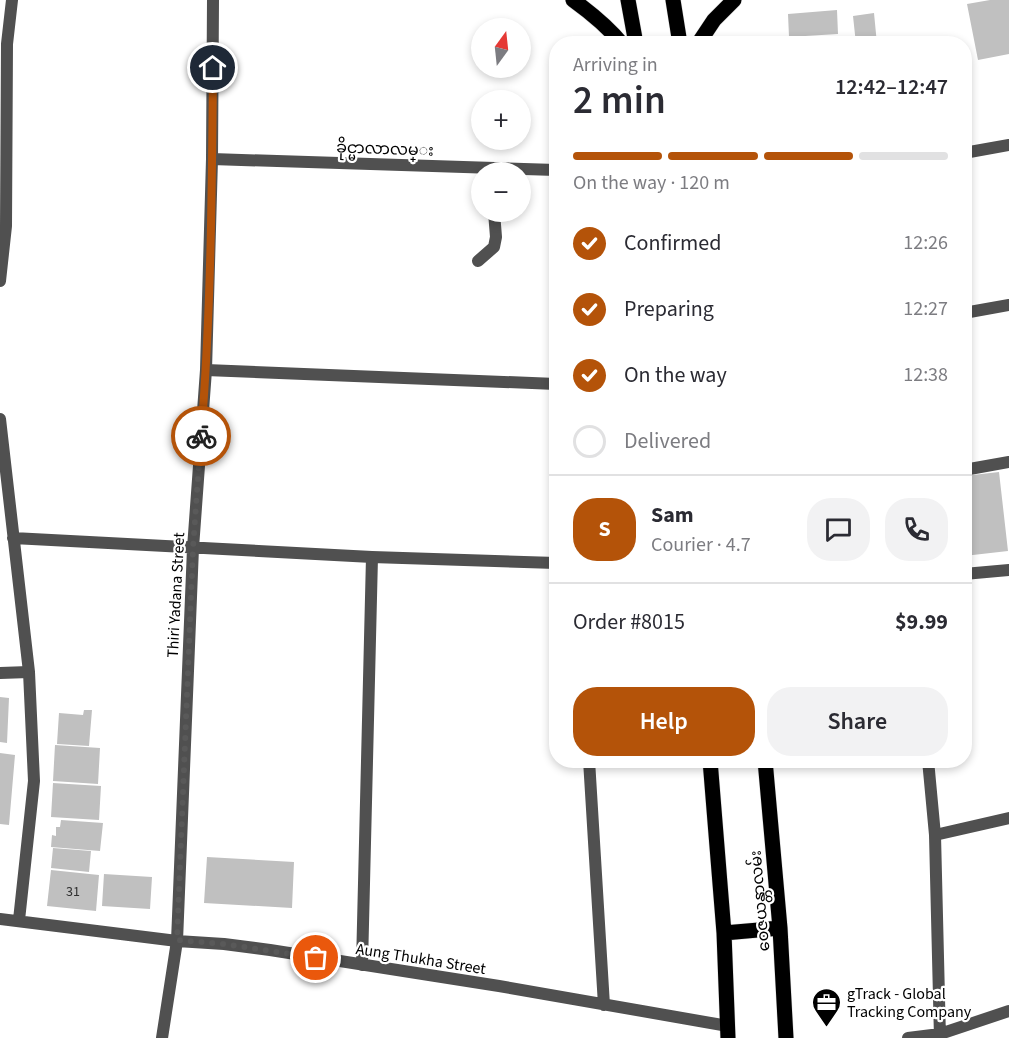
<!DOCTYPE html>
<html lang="en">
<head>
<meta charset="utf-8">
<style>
	:root { --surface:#fff; --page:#f2f2f3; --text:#2b2b33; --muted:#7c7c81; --line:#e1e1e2; --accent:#b45309 }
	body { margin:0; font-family:"Source Sans 3","Noto Sans Myanmar",sans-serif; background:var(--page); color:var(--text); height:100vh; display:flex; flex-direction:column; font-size:22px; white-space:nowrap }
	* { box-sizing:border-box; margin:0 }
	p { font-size:20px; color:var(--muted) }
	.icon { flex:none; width:33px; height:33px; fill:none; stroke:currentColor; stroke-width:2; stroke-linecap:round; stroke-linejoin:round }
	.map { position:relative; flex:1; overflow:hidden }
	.drawer { position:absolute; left:549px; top:36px; width:423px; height:732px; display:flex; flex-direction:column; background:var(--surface); border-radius:24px; box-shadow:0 3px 9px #0003 }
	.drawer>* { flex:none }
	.needle { width:39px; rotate:15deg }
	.fabs { position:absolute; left:471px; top:18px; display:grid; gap:12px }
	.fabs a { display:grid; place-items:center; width:60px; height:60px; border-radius:50%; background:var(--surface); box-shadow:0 3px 9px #0003; font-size:30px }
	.pin { position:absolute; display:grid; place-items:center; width:51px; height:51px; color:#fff; margin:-26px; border:3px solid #fff; border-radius:50%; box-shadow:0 2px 6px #0007 }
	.courier { position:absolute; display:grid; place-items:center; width:60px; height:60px; margin:-30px; border:4px solid #b45309; border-radius:50%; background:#fff; color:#222; box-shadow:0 2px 8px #0007 }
	.overview em { font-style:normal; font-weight:600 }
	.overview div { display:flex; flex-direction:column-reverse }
	.overview { display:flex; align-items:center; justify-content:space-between; height:102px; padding:0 24px }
	h1 { font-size:39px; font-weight:600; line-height:45px }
	.bar { display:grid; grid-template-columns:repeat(4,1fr); gap:9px 6px; align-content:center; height:72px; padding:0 24px }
	.bar i { height:8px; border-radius:4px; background:var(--line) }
	.bar .current { background:var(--accent) }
	.bar p { grid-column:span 4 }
	.line { display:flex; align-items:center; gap:15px; padding:0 24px; border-top:2px solid var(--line) }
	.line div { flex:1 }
	.round { display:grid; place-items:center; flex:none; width:63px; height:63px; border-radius:24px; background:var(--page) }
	ol { padding:0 24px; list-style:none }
	li { display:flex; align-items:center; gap:18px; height:66px }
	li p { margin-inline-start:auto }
	li .icon { padding:6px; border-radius:50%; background:var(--accent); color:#fff; stroke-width:4 }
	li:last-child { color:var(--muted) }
	li i { width:33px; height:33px; border:3px solid var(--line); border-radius:50% }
	.button { display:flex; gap:12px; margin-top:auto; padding:12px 24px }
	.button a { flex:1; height:69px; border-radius:24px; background:var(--accent); color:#fff; font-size:24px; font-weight:600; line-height:69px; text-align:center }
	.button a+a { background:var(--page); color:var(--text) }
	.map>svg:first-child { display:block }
	.building { fill:#c0c0c0 }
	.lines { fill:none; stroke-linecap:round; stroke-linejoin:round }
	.primary-casing { stroke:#dbdbdb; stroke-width:16 }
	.minor { stroke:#505050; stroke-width:12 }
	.primary { stroke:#000; stroke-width:15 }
	.done { stroke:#595959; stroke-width:6; stroke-dasharray:0 10.8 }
	.route { stroke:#b45309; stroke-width:8 }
	.labels { text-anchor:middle; stroke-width:4.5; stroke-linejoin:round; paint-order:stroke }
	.number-label { font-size:14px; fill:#303030 }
	.street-label { font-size:16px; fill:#000; stroke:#fff }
	.poi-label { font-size:16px; fill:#000; stroke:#fff; text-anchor:start }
</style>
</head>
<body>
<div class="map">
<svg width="1009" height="1038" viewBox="0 0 1009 1038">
	<rect width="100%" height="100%" fill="#fff"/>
	<!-- building -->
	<path class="building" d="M990,0H1009V54L978,60L967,4Z
		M837,10L838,34L789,37L788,14Z
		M874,13L877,44H856L853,16Z
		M819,38L820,44H797V42Z
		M999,472L1008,551L964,556V476Z
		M0,697L9,698L7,743L0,742Z
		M84,710H92L89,746L57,744L59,713L83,715Z
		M55,745L100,748L98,784L53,781Z
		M0,753L15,755L9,825L0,824Z
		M53,783L101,786L99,820L51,817Z
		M61,820L103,823L100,851L51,847L52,835L56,836V827H60Z
		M53,848L91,851L89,872L51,868Z
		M207,857L294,862L292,908L204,903Z
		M51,870L99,875L96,911L47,906Z
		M104,874L152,877L150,909L102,906Z"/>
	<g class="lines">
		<defs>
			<path id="primary" d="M573,0C591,13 608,27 622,44
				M628,0L636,44
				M673,0L680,44
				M698,44L714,20L734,0
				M710,760L724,933L728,1038
				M765,760L780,928L786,1038
				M724,933L780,928"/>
		</defs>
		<!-- primary casing -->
		<use href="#primary" class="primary-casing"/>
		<!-- minor -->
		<path class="minor" d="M964,153L1009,145
			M212,159L556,170
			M478,261L494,247L496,237L494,212
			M0,281L6,226L7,44L12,0
			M964,313L1009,305
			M206,370L556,384
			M0,419L29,672L34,781L19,920
			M964,470L1009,462
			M13,538L372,557L556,563
			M964,574L1009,570
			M0,673L29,672
			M589,760L604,1005
			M928,760L935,835L940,1038
			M935,835L1009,818
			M0,919L177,941L224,944L270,950L499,986L728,1026
			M362,965L372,557
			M162,1038L177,941L193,548L206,370L212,159L213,0
			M908,1038L940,1034L1009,1011"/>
		<!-- primary -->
		<use href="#primary" class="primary"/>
	</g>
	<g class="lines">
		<!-- done -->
		<path class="done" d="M201,436L193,548L177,940L224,944L316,958"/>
		<!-- route -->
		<path class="route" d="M201,436C211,314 212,191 213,68"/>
	</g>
	<!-- icons -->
	<defs>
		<symbol id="office-pin" viewBox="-11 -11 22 30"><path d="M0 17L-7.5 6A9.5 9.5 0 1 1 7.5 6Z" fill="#000" stroke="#fff"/><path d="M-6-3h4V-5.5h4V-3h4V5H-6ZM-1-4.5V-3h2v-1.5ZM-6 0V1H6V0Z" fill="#fff"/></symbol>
	</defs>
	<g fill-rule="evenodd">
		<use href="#office-pin" x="810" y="986" width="33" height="45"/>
	</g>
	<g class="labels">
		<!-- number labels -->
		<g class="number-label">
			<text x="73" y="896">31</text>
		</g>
		<!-- street labels -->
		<g class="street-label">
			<text transform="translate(385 148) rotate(2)" y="6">ခိုင္မာလာလမ္း</text>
			<text transform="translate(175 595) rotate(-87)" y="6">Thiri Yadana Street</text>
			<text transform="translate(759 901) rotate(-95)" y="6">ဝေဇယန္တာလမ်း</text>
			<text transform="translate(421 958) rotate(9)" y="6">Aung Thukha Street</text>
		</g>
		<!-- poi labels -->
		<g class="poi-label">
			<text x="847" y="999">gTrack - Global<tspan x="847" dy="18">Tracking Company</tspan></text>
		</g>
	</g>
</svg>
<div class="fabs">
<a><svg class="needle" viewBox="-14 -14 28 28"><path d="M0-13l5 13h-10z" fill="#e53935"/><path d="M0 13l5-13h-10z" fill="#7c7c81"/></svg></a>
<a>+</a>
<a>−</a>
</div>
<div class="pin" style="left:316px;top:958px;background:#ea580c"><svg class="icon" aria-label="bag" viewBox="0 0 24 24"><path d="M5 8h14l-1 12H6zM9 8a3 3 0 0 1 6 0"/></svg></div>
<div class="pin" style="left:213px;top:68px;background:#1f2937"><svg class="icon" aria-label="home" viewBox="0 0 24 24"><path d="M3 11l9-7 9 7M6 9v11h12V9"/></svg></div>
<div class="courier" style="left:201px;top:436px"><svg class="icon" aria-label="bike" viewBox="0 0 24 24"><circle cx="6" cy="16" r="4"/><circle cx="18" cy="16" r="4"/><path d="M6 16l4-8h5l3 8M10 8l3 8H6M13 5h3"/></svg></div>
<section class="drawer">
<div class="overview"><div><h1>2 min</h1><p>Arriving in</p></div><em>12:42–12:47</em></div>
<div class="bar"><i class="current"></i><i class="current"></i><i class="current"></i><i></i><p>On the way · 120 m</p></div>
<ol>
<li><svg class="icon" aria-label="check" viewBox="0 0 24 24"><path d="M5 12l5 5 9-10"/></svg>Confirmed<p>12:26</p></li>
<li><svg class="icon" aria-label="check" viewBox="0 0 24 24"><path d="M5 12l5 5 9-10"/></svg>Preparing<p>12:27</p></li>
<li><svg class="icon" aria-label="check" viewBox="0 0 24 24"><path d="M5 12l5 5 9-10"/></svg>On the way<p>12:38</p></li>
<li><i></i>Delivered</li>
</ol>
<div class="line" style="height:108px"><b class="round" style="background:var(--accent);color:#fff">S</b><div><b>Sam</b><p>Courier · 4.7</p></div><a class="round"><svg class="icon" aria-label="chat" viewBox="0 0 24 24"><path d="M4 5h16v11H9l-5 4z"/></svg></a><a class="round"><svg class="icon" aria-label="phone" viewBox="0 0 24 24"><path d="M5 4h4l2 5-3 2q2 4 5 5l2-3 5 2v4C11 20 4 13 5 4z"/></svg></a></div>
<div class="line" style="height:78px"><div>Order #8015</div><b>$9.99</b></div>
<div class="button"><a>Help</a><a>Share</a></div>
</section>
</div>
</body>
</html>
